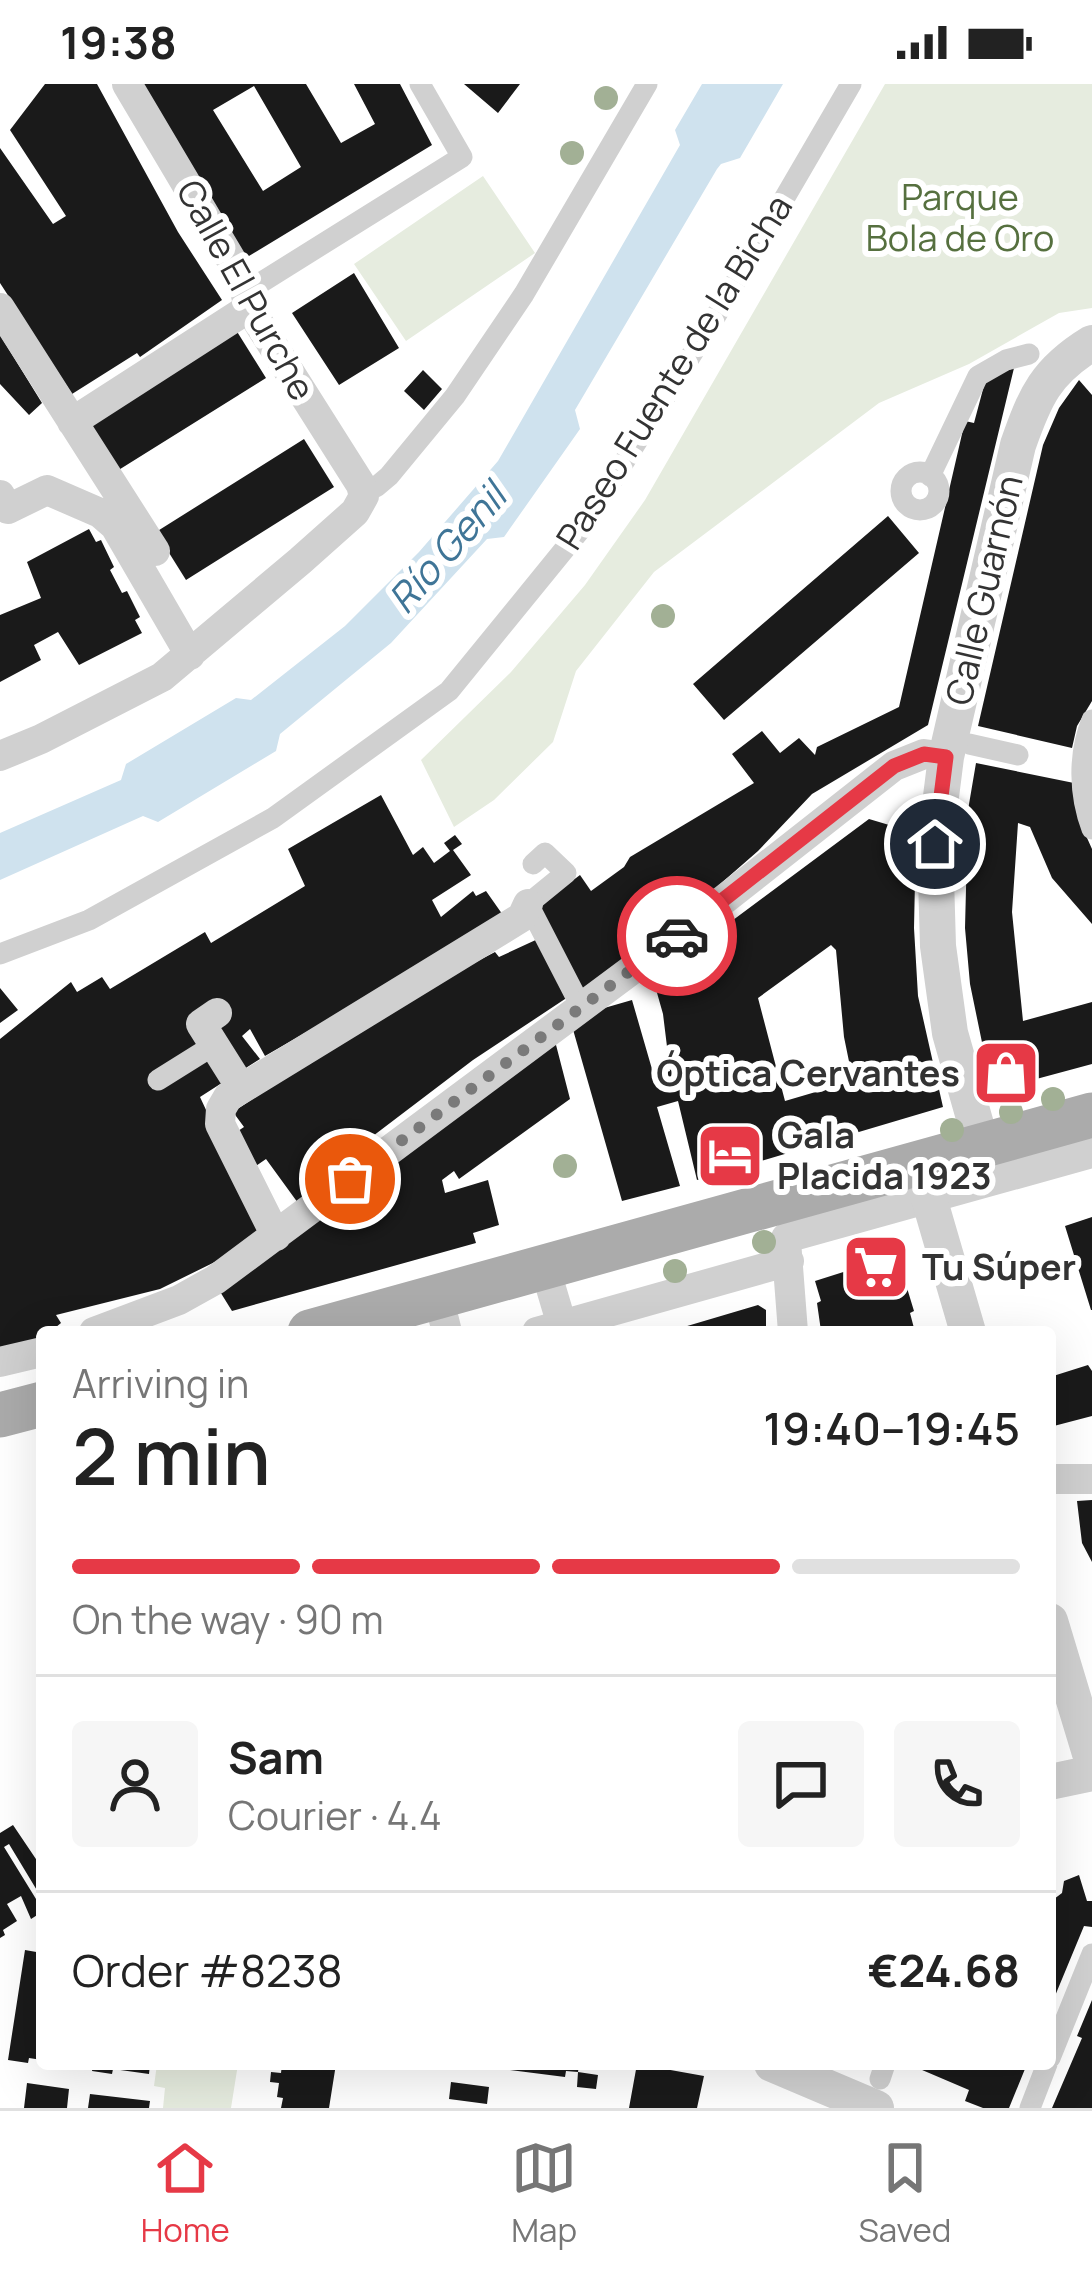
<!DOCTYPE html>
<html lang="en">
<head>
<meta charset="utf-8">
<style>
	:root { --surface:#fff; --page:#f6f6f6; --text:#222; --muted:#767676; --line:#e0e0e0; --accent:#e63946 }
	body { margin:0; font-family:Manrope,sans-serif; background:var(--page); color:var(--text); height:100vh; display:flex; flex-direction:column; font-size:45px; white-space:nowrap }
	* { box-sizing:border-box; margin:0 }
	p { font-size:39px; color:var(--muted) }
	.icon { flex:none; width:66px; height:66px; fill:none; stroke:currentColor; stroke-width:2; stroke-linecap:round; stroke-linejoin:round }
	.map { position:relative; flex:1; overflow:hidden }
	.side { position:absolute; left:36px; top:1242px; width:1020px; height:744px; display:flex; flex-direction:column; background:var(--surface); border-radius:12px; box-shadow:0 12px 48px #0002 }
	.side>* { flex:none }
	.pin { position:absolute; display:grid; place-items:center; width:102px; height:102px; color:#fff; margin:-51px; border:6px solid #fff; border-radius:50%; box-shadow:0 3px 12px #0007 }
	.courier { position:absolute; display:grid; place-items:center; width:120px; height:120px; margin:-60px; border:9px solid #e63946; border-radius:50%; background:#fff; color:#222; box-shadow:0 3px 15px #0007 }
	.head em { font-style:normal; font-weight:600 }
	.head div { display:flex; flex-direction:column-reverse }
	.head { display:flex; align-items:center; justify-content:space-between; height:204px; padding:0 36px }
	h1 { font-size:78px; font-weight:600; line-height:90px }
	.bar { display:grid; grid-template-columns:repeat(4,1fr); gap:18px 12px; align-content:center; height:144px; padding:0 36px }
	.bar i { height:15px; border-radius:9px; background:var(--line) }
	.bar .selected { background:var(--accent) }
	.bar p { grid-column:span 4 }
	.line { display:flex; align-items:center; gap:30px; padding:0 36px; border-top:3px solid var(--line) }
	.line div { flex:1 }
	.round { display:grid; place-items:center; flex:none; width:126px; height:126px; border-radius:12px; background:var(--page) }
	.status { display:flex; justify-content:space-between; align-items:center; height:84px; padding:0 60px; background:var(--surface); direction:ltr }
	.status svg { height:33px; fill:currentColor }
	.dock { display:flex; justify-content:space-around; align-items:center; height:168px; border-top:3px solid var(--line); background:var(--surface); font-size:33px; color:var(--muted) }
	.dock a { display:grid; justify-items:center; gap:6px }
	.dock .selected { color:var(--accent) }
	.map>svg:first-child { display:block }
	.green { fill:#e6ecdf }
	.water { fill:#cfe2ee }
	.building { fill:#1a1a1a; fill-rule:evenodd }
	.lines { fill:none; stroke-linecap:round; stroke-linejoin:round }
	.pedestrian { stroke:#d0d0d0; stroke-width:21 }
	.minor { stroke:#d0d0d0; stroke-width:30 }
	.tertiary { stroke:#d0d0d0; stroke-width:36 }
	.primary { stroke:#ababab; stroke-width:45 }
	.tree { fill:#a2b095 }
	.done { stroke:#7a7a7a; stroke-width:12; stroke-dasharray:0 21.6 }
	.route { stroke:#e63946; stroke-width:15 }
	.labels { text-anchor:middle; stroke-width:12; stroke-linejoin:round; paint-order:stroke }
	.park-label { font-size:36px; fill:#56703f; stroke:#fff }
	.street-label { font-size:36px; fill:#333; stroke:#fff }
	.poi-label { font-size:36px; font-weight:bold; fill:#333; stroke:#fff; text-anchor:start }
	.water-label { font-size:39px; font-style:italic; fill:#3f7597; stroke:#fff }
</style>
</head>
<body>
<div class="status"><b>19:38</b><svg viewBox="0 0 49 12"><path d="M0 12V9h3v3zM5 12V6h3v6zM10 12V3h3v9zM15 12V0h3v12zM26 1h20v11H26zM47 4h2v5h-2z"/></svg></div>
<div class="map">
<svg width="1092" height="2024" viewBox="0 0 1092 2024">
	<rect width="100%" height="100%" fill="#fff"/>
	<!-- green -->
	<path class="green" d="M885,0H1092V224L1059,229L969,280L879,319L654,488L576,587L553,658L494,716L454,743L421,676L511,588L585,501L645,416Z
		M483,92L535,169L406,257L354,180Z
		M157,1980H238L231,2024H163L165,2004L154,2002Z"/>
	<!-- water -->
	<path class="water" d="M702,0H783L740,74L721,80L717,85L575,326L580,345L504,453L487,455L391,559L280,650L276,667L158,738L143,732L0,796V749L121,696L126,680L236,614L251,616L345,542L419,468L498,377L680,61L675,46Z"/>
	<!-- building -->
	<path class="building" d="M45,0H97L178,148L222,216L140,273L137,269L72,310L0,199V64L53,140L66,132L10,46Z
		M141,0H306L341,59L375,40L354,0H400L432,61L244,175ZM254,2L301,83L263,107L213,26Z
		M464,0H520L498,29Z
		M354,189L399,264L339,301L292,229Z
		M236,246L266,294L117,387L87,339Z
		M0,251L42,319L29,331L0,300Z
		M1014,284L928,641L812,710L758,767L671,843L578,908L536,824L580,791L591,807L624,783L630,773L754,699L732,670L762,647L780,669L799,654L815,671L817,663L899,623L965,337L974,339L986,294Z
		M423,286L442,305L424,326L404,307Z
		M1079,296L1092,311V617L1077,642L1072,664L978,642L1043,361L1059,324Z
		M304,355L334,403L186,496L156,448Z
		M888,432L919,469L724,636L693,600Z
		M89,445L96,458L101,456L114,483L110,486L122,509L127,507L140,533L135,536L142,549L79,581L58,548L34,561L41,576L0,598V531L41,514L27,478Z
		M976,679L1074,699L1079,736L1092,765V840L1052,794L1030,743L1018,739L1012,828L1023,937L1092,918V980L992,1007L970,900L965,844L968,726Z
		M381,711L413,771L423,763L434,779L450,767L444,759L455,751L462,760L453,766L471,791L432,816L441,833L473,807L476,812L486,807L505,834L463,862L461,859L265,972L250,945L242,952L260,975L241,987L212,943L226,932L216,919L189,938L204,962L149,997L154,1005L211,969L228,995L200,1013L261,1144L223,1174L160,1205L56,1231L61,1239L50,1248H42V1254L35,1260L0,1267V955L71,898L77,908L102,893L110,905L205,848L211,859L305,802L288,765Z
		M869,735L916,749L914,844L918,912L943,1023L697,1096L678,1017L657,1023L680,1102L622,1117L572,942L594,927L632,916L654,992L670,987L663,930L650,884L690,856L725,842ZM831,861L836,866L844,953L853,997L785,1017L758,914Z
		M540,854L568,913L473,976L369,1055L374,1061L298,1119L266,1075L250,1086L232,1051L244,1043L233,1028L400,918L495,868L499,873Z
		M0,904L18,926L0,939Z
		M555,957L570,1015L459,1095L454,1087L442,1096L445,1109L488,1096L499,1141L473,1149L476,1159L232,1227L219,1206Z
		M1092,1133V1226H1091L1065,1142Z
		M897,1171L914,1227L910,1229L915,1248H837L836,1242L821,1247L817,1219L821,1217L815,1197Z
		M758,1221L766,1226V1248H667Z
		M1088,1281L1092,1287V1332L1050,1343V1293Z
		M1092,1416V1478L1082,1459L1077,1417Z
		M13,1741L42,1784V1828L31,1835L21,1812L7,1820L17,1837L3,1846L5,1851L0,1854V1749ZM9,1760L41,1813L36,1815L4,1763Z
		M1079,1791L1087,1817H1092V1843L1084,1842L1050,1924V1818L1062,1809L1064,1797Z
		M25,1866L42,1869V1976L29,1974L28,1979L8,1976Z
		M1092,1916V2024H1052L1082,1954L1077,1952Z
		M93,1980H150L149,1990L113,1985L112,1990L92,1987Z
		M282,1980H336L329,2024H281L283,2014L277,2013L279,1999L270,1998L271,1988L281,1989Z
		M502,1980H579L578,1988L566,1987L565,1993L502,1985Z
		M637,1980L704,1992L697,2024H629Z
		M908,1980H1027L1009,2024H983L965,2017L969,2006Z
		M578,1988L598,1991L596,2005L577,2003Z
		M451,1998L489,2003L487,2020L449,2015Z
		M27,1999L69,2005L67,2024H24Z
		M90,2010L150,2017L149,2024H88Z"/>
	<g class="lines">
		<!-- pedestrian -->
		<path class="pedestrian" d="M257,201L462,73L420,0
			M901 407a19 19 0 1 1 38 0a19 19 0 1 1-38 0Z
			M930,392L978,292L1006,276L1029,270
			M376,403L389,392L455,312L524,210L647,0
			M1092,636C1078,670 1079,711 1092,745
			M969,660L1018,671
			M533,780L545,769L566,789L528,820L576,913
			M0,870L89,836L273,734L449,607L585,440L714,235L851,0
			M158,996L214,961
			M1050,1974L1092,1870
			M880,1995L885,1980
			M1030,2024L1047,1980"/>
		<!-- minor -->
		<path class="minor" d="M0,224L155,467
			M72,338L249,224
			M0,411L8,425L47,406L100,429L115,442L190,571
			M0,672L41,655L162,593L300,477L355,428L364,412L361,401L249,224L242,194L127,0
			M217,929L201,940L240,1002
			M276,1152L220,1040L221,1025L228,1013L522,833L528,820
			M786,1154L1092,1069
			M786,1157L793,1248
			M545,1184L564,1248
			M438,1212L447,1248
			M94,1248L179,1216L215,1196L684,847L894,682L924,670L946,673
			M537,1248L789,1177
			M0,1278L42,1268
			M1050,1395H1092"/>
		<!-- tertiary -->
		<path class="tertiary" d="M982,1062L950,949L938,862L935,760L946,673L1018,361C1035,312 1046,287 1092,259
			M919,1080L968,1248
			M1050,1537L1092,1676
			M1050,1698L1092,1689
			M772,1980L876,2024"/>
		<!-- primary -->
		<path class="primary" d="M310,1248L1092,1031
			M0,1331L42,1320"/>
	</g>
	<!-- trees -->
	<g class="tree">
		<circle cx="606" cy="14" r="12"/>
		<circle cx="572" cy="69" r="12"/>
		<circle cx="663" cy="532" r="12"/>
		<circle cx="1053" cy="1015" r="12"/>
		<circle cx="1011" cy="1028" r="12"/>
		<circle cx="952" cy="1046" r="12"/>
		<circle cx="565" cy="1082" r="12"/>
		<circle cx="764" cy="1158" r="12"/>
		<circle cx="675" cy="1187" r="12"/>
	</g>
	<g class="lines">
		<!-- done -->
		<path class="done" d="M350,1095L677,852"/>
		<!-- route -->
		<path class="route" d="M677,852L894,682L924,670L946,673L935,760"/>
	</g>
	<!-- icons -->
	<defs>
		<symbol id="shop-square" viewBox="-11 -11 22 22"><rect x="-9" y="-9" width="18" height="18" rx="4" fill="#e63946" stroke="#fff"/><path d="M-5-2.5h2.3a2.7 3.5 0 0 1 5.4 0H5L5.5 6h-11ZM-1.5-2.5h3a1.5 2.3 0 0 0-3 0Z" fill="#fff"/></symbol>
		<symbol id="hotel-square" viewBox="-11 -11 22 22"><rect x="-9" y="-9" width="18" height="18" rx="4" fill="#e63946" stroke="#fff"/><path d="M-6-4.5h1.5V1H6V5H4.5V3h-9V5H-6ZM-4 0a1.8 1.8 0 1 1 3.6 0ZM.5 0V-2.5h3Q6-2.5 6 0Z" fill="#fff"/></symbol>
		<symbol id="supermarket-square" viewBox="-11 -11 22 22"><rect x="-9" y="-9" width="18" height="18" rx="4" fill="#e63946" stroke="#fff"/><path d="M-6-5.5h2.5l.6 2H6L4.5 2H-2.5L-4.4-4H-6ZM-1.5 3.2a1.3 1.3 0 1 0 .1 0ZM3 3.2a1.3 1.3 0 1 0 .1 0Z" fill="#fff"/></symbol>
	</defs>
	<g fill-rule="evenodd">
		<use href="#shop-square" x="968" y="951" width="76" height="76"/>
		<use href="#hotel-square" x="692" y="1034" width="76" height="76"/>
		<use href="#supermarket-square" x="838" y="1145" width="76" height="76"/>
	</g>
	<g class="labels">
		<!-- park labels -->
		<g class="park-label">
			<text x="960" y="126">Parque<tspan x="960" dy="41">Bola de Oro</tspan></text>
		</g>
		<!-- street labels -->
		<g class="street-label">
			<text transform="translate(246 206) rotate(61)" y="13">Calle El Purche</text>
			<text transform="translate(674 288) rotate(-58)" y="13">Paseo Fuente de la Bicha</text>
			<text transform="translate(984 506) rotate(-77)" y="13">Calle Guarnón</text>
		</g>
		<!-- poi labels -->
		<g class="poi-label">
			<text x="960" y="1002" text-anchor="end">Óptica Cervantes</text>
			<text x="777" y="1064">Gala<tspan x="777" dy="41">Placida 1923</tspan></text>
			<text x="922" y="1196">Tu Súper</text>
		</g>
		<!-- water labels -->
		<g class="water-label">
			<text transform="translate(447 464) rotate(-49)" y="14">Río Genil</text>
		</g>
	</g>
</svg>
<div class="pin" style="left:350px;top:1095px;background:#ea580c"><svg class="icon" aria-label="bag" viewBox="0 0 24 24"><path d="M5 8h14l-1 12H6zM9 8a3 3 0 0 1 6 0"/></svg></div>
<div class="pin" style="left:935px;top:760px;background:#1f2937"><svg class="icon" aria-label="home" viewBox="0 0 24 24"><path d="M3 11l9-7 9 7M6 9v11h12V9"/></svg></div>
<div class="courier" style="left:677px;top:852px"><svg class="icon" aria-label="car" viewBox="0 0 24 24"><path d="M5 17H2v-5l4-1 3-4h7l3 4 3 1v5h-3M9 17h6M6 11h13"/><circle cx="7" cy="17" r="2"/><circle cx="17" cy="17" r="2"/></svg></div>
<section class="side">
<div class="head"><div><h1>2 min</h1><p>Arriving in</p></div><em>19:40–19:45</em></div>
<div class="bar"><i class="selected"></i><i class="selected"></i><i class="selected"></i><i></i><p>On the way · 90 m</p></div>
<div class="line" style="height:216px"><a class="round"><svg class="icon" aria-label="person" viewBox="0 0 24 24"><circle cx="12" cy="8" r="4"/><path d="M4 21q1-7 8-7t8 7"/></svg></a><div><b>Sam</b><p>Courier · 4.4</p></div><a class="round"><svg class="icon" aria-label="chat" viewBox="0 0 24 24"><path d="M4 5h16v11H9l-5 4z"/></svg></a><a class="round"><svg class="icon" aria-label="phone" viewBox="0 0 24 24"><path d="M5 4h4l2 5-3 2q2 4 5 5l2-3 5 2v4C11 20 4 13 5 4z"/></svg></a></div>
<div class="line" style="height:156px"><div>Order #8238</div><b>€24.68</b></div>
</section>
</div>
<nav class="dock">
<a class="selected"><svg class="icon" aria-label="home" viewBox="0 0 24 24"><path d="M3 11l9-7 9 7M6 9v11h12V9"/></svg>Home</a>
<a><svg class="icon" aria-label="map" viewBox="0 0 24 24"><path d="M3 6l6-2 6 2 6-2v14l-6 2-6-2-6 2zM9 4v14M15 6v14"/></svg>Map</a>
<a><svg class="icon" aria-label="saved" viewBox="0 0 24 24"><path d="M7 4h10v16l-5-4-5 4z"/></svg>Saved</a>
</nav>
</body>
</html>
